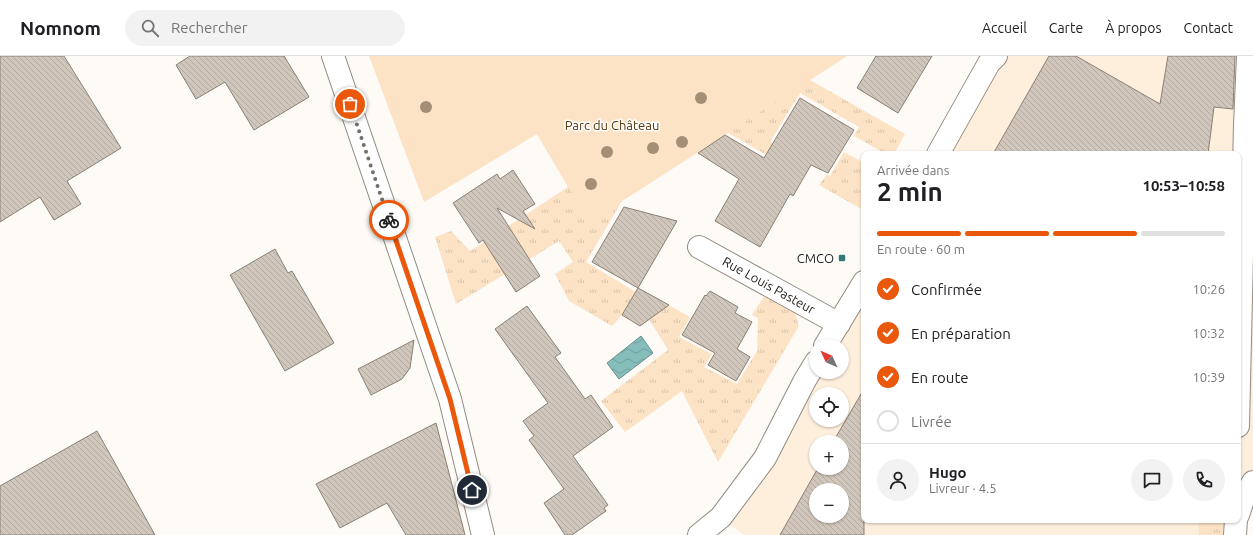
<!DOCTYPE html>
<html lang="fr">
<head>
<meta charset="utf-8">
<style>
	:root { --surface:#fff; --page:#f2f2f2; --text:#202124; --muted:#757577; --line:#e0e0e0; --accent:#ea580c }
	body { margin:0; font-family:Ubuntu,sans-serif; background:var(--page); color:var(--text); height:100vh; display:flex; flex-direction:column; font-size:15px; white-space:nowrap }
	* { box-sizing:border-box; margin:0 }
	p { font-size:13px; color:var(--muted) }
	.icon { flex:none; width:22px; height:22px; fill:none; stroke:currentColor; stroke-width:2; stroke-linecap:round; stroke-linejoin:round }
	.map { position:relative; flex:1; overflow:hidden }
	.sheet { position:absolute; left:861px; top:95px; width:380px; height:372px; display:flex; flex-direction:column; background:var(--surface); border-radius:8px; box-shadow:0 1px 3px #0004 }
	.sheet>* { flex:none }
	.needle { width:26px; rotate:314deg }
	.buttons { position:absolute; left:809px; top:283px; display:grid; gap:8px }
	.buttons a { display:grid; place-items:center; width:40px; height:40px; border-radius:50%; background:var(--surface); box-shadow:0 1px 3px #0004; font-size:20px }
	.pin { position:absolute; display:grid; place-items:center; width:34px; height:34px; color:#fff; margin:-17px; border:2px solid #fff; border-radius:50%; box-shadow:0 1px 4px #0007 }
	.courier { position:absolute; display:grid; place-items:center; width:40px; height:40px; margin:-20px; border:3px solid #ea580c; border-radius:50%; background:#fff; color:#222; box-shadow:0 1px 5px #0007 }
	.headline em { font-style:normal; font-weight:700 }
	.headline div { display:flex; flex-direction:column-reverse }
	.headline { display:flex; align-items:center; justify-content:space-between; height:68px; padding:0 16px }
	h1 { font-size:26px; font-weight:700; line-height:30px }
	.bar { display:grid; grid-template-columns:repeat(4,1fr); gap:6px 4px; align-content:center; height:48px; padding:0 16px }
	.bar i { height:5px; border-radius:3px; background:var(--line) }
	.bar .active { background:var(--accent) }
	.bar p { grid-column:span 4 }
	.line { display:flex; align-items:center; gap:10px; padding:0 16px; border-top:1px solid var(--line) }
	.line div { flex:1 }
	.round { display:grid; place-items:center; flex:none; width:42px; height:42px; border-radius:21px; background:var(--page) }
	ol { padding:0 16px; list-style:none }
	li { display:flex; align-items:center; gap:12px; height:44px }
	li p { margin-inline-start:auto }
	li .icon { padding:4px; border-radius:50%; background:var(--accent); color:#fff; stroke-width:4 }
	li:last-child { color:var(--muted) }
	li i { width:22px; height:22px; border:2px solid var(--line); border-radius:50% }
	header { display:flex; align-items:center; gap:24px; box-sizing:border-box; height:56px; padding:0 20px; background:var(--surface); border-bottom:1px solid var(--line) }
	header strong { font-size:19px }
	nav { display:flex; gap:22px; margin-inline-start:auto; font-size:14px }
	.search { width:280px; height:36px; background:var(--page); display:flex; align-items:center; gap:10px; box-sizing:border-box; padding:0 14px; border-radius:22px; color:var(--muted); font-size:15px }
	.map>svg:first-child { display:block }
	.built { fill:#feeedc; fill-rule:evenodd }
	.grass { fill:url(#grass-tufts) }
	.park { fill:#fce3c6 }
	.water { fill:url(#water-waves); stroke:#688f8c }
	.building { fill:url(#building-back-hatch); stroke:#898076; fill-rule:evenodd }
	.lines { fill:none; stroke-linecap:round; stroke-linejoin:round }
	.pedestrian-casing { stroke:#948a80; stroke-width:24 }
	.minor-casing { stroke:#948a80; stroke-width:24 }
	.tertiary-casing { stroke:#948a80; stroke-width:24 }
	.pedestrian { stroke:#fff; stroke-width:22 }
	.minor { stroke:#fff; stroke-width:22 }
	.tertiary { stroke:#fff; stroke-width:22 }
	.tree { fill:#a28f75 }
	.done { stroke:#726e6a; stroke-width:4; stroke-dasharray:0 7.2 }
	.route { stroke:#ea580c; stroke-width:5 }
	.poi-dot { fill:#307977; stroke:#fff; stroke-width:1.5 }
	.labels { text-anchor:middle; stroke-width:3; stroke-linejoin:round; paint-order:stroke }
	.park-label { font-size:13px; fill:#57370c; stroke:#fff }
	.poi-label { font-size:13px; fill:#27231f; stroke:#fff; text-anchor:end }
	.street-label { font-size:13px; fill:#27231f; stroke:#fff }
</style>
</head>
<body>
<header>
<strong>Nomnom</strong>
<div class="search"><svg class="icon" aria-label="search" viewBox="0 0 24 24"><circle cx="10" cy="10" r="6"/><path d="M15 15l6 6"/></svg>Rechercher</div>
<nav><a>Accueil</a><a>Carte</a><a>À propos</a><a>Contact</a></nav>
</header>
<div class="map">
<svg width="1253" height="479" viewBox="0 0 1253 479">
	<defs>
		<pattern id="grass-tufts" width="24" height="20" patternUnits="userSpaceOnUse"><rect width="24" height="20" fill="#fce3c6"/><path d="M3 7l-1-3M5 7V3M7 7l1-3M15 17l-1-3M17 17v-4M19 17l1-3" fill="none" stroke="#d8c2aa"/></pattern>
		<pattern id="water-waves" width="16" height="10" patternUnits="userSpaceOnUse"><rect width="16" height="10" fill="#84bdba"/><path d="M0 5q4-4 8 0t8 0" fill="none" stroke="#72a29f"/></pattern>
		<pattern id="building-back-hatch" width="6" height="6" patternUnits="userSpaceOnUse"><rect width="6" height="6" fill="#d0c6bb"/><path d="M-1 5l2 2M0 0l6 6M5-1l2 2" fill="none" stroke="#b3aaa0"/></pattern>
	</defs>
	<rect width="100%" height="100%" fill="#fefaf6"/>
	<!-- built -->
	<path class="built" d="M1002,0H1253V417L1238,437V98H941Z
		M864,231V464H1228V479H745L724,465L816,316H842V290H829ZM816,338H842V364H816ZM816,386H842V412H816ZM816,434H842V460H816Z"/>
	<!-- grass -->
	<path class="grass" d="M752,0H847L810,24L905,78L894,98H886L854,80L859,71L800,37L770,86L799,102L793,114L728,77L622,145L586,206L636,236L622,259L612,270L569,245L555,218L573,206L559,185L456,248L435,181L451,175L470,195L568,131L537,78Z
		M844,96L864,107V152L863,154L819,129L827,118L830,120Z
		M766,237L793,251L799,270L718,406L682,335L625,376L601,345L668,294L649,263L669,249L690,261L679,281L712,298L704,311L737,328L757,295L758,262L752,259Z
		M1198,464H1228V479H1199Z"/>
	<!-- park -->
	<path class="park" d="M369,0H847L622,145L590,167L537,78L424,146Z"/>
	<!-- water -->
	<path class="water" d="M641,280L653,297L619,323L607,307Z"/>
	<!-- building -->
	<path class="building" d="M0,0H64L121,92L67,125L81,148L54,164L40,141L0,166Z
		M190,0H284L309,41L254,74L225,26L196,43L176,9Z
		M876,0H932L898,57L857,32Z
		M1049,0H1076L1160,48L1168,0H1235L1233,53L1214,51L1208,98H993Z
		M800,42L854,74L828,117L811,109L793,140L790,138L760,191L715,165L739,123L698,97L725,79L764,102Z
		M513,114L535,148L523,155L535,173L497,152L540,220L516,236L483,184L479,187L453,147L497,118L500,123Z
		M624,151L677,165L638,232L592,206Z
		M275,193L288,217L292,215L334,287L285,315L230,219Z
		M638,232L669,249L640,270L622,259Z
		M710,235L738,251L735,257L752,266L737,293L750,301L736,325L708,309L715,297L682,279L705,239L706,240Z
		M527,250L561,297L555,301L585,343L591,339L613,371L573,400L608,449L604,452L606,455L572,479H565L544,447L564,433L529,384L534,380L523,365L548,347L495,273Z
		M414,284L410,312L402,323L371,339L358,313Z
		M864,333V479H780L818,412H842V386H833ZM816,434H842V460H816Z
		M436,367L465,479H406L387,447L340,472L316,428Z
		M97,375L155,479H0V430Z"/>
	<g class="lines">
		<defs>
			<path id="pedestrian" d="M1238,370L1245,69L1248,0"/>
			<path id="minor" d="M699,191L839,268
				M1238,459L1243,444L1253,426
				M1235,479L1236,464"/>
			<path id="tertiary" d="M333,0L450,343L483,479
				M938,98L989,7L996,0
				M825,290L864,226
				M699,479L721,461L765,402L805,324L816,306"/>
		</defs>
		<!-- pedestrian casing -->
		<use href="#pedestrian" class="pedestrian-casing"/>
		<!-- minor casing -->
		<use href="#minor" class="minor-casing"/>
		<!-- tertiary casing -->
		<use href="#tertiary" class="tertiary-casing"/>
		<!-- pedestrian -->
		<use href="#pedestrian" class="pedestrian"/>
		<!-- minor -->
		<use href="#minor" class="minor"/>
		<!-- tertiary -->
		<use href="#tertiary" class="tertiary"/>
	</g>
	<!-- trees -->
	<g class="tree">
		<circle cx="701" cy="42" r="6"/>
		<circle cx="426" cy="51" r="6"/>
		<circle cx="682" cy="86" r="6"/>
		<circle cx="653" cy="92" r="6"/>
		<circle cx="607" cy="96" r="6"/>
		<circle cx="591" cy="128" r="6"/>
	</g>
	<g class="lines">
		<!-- done -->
		<path class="done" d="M350,48L389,164"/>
		<!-- route -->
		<path class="route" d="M389,164L450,343L472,434"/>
	</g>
	<!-- markers -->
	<rect class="poi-dot" x="838" y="198" width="8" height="8" rx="2"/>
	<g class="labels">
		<!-- park labels -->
		<g class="park-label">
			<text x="612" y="74">Parc du Château</text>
		</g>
		<!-- poi labels -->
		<g class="poi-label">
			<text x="834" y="207">CMCO</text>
		</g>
		<!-- street labels -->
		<g class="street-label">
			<text transform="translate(769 229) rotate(29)" y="5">Rue Louis Pasteur</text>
		</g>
	</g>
</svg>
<div class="buttons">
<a><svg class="needle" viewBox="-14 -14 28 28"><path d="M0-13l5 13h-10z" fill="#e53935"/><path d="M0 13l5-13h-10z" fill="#757577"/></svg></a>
<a><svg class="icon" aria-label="locate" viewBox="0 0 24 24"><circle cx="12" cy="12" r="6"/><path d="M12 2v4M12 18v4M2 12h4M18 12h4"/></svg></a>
<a>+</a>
<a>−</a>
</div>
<div class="pin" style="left:350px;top:48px;background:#ea580c"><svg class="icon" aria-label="bag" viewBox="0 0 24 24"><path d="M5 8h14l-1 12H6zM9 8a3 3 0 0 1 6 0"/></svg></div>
<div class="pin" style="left:472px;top:434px;background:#1f2937"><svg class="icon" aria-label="home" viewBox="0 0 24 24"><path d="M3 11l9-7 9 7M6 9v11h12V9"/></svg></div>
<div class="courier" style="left:389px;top:164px"><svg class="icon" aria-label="bike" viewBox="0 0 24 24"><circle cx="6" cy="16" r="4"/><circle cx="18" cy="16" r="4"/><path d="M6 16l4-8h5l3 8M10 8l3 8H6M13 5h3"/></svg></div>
<section class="sheet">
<div class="headline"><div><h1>2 min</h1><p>Arrivée dans</p></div><em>10:53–10:58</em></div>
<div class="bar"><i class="active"></i><i class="active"></i><i class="active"></i><i></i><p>En route · 60 m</p></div>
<ol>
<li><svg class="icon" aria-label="check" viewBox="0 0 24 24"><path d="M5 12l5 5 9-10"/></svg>Confirmée<p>10:26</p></li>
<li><svg class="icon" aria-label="check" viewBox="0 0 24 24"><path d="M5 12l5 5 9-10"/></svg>En préparation<p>10:32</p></li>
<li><svg class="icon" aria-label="check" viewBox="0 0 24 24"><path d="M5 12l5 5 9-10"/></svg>En route<p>10:39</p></li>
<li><i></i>Livrée</li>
</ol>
<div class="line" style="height:72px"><a class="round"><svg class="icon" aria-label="person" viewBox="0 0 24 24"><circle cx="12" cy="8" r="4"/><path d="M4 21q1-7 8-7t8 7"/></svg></a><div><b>Hugo</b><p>Livreur · 4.5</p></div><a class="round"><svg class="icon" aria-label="chat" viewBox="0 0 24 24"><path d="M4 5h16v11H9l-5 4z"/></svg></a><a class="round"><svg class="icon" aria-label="phone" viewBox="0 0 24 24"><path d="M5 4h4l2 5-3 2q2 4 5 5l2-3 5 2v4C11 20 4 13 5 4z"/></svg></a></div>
</section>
</div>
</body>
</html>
